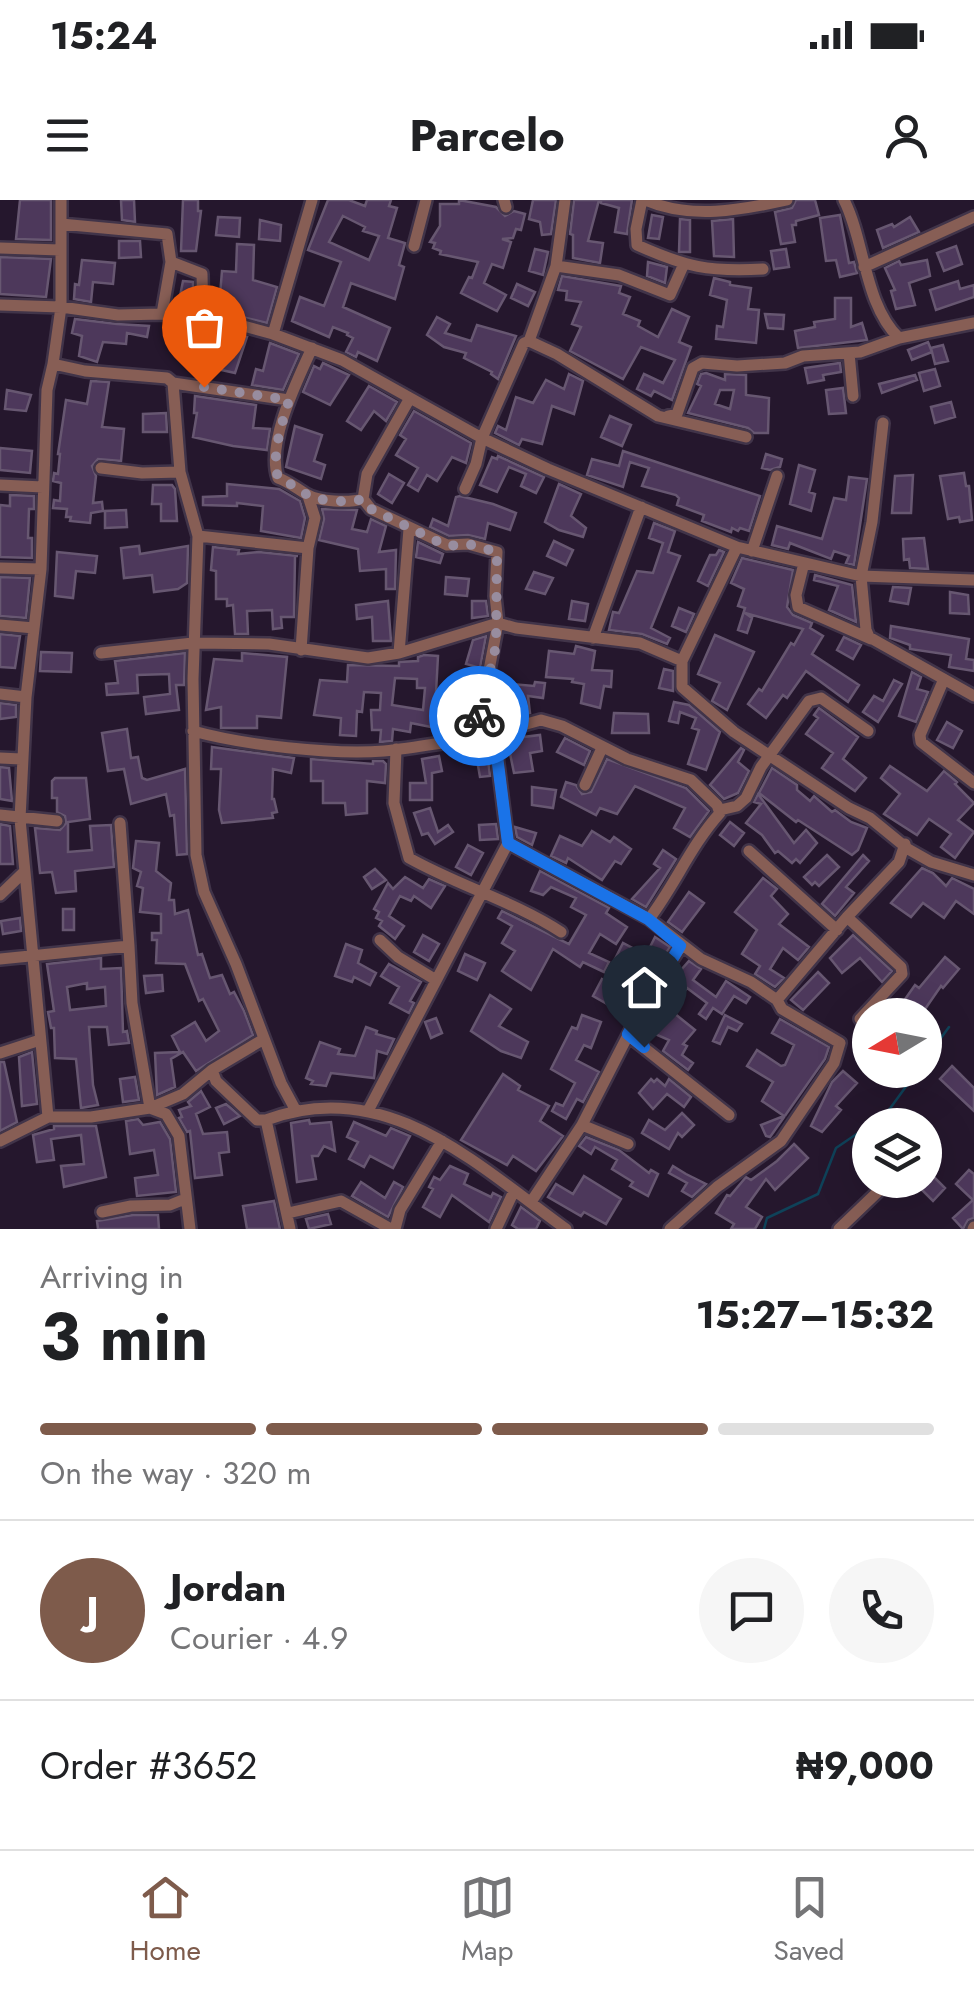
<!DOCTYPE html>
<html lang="en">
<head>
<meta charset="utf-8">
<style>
	:root { --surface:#fff; --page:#f6f6f6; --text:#202124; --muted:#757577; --line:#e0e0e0; --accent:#7e5b4b }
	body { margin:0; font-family:Jost,sans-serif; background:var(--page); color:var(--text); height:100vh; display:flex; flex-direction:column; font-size:38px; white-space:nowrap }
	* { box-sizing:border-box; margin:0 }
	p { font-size:32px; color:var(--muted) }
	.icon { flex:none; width:55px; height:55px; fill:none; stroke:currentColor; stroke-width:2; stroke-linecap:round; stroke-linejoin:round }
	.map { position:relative; height:1029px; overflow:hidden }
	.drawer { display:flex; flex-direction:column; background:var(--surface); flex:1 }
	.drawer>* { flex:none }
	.needle { width:65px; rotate:260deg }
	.fabs { position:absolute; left:852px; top:798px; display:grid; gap:20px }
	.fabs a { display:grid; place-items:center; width:90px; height:90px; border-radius:50%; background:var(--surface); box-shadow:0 10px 40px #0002; font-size:50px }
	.pin { position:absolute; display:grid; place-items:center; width:85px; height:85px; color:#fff; margin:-102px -42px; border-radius:50% 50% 50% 0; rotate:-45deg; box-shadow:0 0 10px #0007 }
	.pin .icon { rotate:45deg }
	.courier { position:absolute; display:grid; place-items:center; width:100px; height:100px; margin:-50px; border:8px solid #1a73e8; border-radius:50%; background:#fff; color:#222; box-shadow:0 2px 12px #0007 }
	.headline em { font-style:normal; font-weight:700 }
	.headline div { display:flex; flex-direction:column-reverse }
	.headline { display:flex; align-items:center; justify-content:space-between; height:170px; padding:0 40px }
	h1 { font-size:65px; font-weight:700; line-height:75px }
	.bar { display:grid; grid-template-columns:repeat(4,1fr); gap:15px 10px; align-content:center; height:120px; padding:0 40px }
	.bar i { height:12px; border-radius:8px; background:var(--line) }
	.bar .current { background:var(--accent) }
	.bar p { grid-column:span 4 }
	.line { display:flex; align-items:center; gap:25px; padding:0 40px; border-top:2px solid var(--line) }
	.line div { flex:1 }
	.round { display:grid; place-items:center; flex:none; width:105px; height:105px; border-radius:52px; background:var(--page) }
	.status { display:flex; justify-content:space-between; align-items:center; height:70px; padding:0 50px; background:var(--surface); direction:ltr }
	.status svg { height:28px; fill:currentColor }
	header { display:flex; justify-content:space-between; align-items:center; height:130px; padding:0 40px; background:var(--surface); font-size:45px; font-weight:700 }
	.tabs { display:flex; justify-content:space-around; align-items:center; height:140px; border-top:2px solid var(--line); background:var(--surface); font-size:28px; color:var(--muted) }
	.tabs a { display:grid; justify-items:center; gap:5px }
	.tabs .current { color:var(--accent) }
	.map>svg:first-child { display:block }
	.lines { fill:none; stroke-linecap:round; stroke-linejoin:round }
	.stream { stroke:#0f4259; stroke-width:2.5 }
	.building { fill:#4d385b; stroke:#675771; stroke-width:2.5; fill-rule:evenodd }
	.street-casing { stroke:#413449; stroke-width:16 }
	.street { stroke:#875e55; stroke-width:11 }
	.done { stroke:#988d9f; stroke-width:10; stroke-dasharray:0 18 }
	.route { stroke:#1a73e8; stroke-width:12 }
</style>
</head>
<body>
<div class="status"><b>15:24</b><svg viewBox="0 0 49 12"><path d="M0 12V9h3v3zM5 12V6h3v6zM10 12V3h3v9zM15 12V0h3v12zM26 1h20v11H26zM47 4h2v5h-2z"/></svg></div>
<header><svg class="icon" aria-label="menu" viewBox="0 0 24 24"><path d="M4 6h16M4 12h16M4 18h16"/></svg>Parcelo<svg class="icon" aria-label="person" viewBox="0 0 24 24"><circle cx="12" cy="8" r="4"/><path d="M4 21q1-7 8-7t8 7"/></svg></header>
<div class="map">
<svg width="974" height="1029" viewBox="0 0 974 1029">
	<rect width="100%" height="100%" fill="#25172d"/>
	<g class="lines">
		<!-- stream -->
		<path class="stream" d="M925,860L949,827
			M764,1029L767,1018L818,994L836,948L886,914L918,870"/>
	</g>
	<!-- building -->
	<path class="building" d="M20,0H51V40L16,39Z
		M121,0H134L135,22L122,20Z
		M183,0H198V11H201L196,51H181Z
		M328,0H349L365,6L367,0H391L389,6L397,8L388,38L405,43L399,65L404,67L395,99L351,83L343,107L390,128L377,161L358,152L356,157L346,152L353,138L347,135L348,133L333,127L329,137L292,121L300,97L324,106L341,62L308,50ZM343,16L365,27L363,31L379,36L369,60L329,42Z
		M459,0L496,7L505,16L514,11L525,14L521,30L516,29L513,38L502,39L511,42L503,68L492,64L484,83L506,95L497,111L461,93L469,77L472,78L478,62L440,54L441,51L433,48L435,43L430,42L440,26V4H459Z
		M533,0H556L551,34L542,35L540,22L529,19Z
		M574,0H599L588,41L603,43L600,63L573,58V35L570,34Z
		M601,0H632L627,34L615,32L619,8L601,3Z
		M796,0H815L819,15L796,21V25H792L795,42L781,44L775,12L792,8Z
		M652,15L663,17L659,39L648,38Z
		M840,15L849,63L854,62L857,73L840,77L836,60L826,61L820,18Z
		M218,17L240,18L239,37L216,35Z
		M910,17L919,32L883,48L877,30L892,24L894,27Z
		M680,19L690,20V52H679Z
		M733,19L734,57L714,56L712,21Z
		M260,20L281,25L280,41L259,39Z
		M119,41H140L141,57L119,58Z
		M237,44L254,45L253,80L277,87L267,123L213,110L212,94L220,95L222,71L236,72Z
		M956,46L962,64L944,71L937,53Z
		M535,49L548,52L543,75L529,71Z
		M786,49L789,67L774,69L771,51Z
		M0,57L51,59L46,97L0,94Z
		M82,60L115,63L113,84L93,82L91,102L74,99L75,84L79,85Z
		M927,60L930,76L909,83L915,105L896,109L891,91L895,90L885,68L899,61L901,65Z
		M648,62L667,67L665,83L647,76Z
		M562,76L621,86L619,93L630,97L623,114L640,121L638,126L658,137L672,109L689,117L679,142L691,147L672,200L654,191L651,196L637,189L644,174L663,183L675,160L641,147L623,179L570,151L581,127L572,124L581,102L566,100L567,91L558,90Z
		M714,78L730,82V85L751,88L748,109L759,110L756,143L716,139L717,126L723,127L727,100L710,95Z
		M183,81L193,82V108L178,106Z
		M958,81L960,89L974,85V97L936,110L930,90Z
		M517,84L535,92L528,106L511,98Z
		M835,98H851V127L862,123L867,140L798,148L795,131L815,127L814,122L835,119Z
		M765,114L784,115L783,129L768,128Z
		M437,117L450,124L445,133L471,141L477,125L516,136L498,179L491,174L492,172L464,158L466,153L444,147L427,135Z
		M75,119L117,124L149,126L147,137L127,133L126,144L103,142L97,162L79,156L82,136L72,133Z
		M207,128L247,137L235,173L190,163L194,148L202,150Z
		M928,142L932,152L912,160L908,150Z
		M270,143L299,154L283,190L252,185L256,169L263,171Z
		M943,145L948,161L935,164L931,148Z
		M323,163L349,175L330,205L303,192L314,166L320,169Z
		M840,163L841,172L823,175L824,180L808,183L805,168Z
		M935,169L940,186L924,191L919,173Z
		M706,173L725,180V174L746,175V195L769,198L768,233H754L748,228L688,213L701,186L697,184L701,174ZM720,190H734L730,209L715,204Z
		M569,174L583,181L574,214L552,206L542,244L522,239L519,245L495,233L498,226L506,230L516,197L533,203L546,180L564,189Z
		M915,175L917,180L882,193L879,184Z
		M91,181L109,182L102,227L124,229L121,261L98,259L92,266L96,276L93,303L102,302L103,311L91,313L90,323L70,321L71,317H66L67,309L53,308L54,300L60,301L61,283L53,281L54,273L58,274L60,254H58L66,200L87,204Z
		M369,186L397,202L386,221L374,211L361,230L347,221Z
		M843,188L846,213L829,214L826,190Z
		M7,190L31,195L26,211L5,209Z
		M195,196L256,205L253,228L270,229L267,250L233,246L193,237L197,213H194Z
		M951,202L955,217L935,223L931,207Z
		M414,211L471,243L466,263L452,257L437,281L427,275L418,291L408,285L418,268L396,255L406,239L400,235Z
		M166,213L167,232H143V214Z
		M610,216L631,225L622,246L601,237Z
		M295,226L322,235L314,261L325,265L321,279L286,267Z
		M0,248L32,251L30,273L0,270Z
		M623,251L760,296L749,331L740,328L738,331L732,328L731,332L702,321L704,315L677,305L679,298L676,295L642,286L649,268L630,262L623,287L587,275L592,259L619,266Z
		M766,254L782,259L780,267L770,270L762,268Z
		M498,256L544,277L536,293L521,286L526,274L509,267L497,292L480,285L492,257L497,259Z
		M799,265L815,270L809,292L815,294L811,311L790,304Z
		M964,273L966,286H969L972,320L960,322L959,317L948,319L940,276Z
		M389,274L404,283L392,303L378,294Z
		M913,275L911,313H892L895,276Z
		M849,277L867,279L854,365L846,363L849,356L834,351L831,359L790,343L788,349L772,345L777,326L822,339L834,298L846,300Z
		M227,284L279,289L300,301L305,318L301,338L261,331L263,306L237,303V306L203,305V297L227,296Z
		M559,284L581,294L571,316L586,328L583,337L559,330L545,322Z
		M153,285H172L175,289L177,321H161V304H152Z
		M10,295L34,296V309H29L28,338H32V358L0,357V305L10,306Z
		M460,296L493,304L516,313L510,330L488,323L485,339L468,335L449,336L430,327L433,319L448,326L456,297Z
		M322,309L357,310L352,329L367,332L371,319L386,326L379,352L396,350L395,389H386V369L360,371L358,349L319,340L324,319Z
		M126,310L127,327L105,328V311Z
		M654,323L675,331L668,352L680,356L651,428L670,438L667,444L642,434L609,430L613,412L619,413L637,371L653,373L663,343L649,338Z
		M924,338L928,369L910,368L909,359L904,360L903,339Z
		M554,341L573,350L566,365L547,356Z
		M418,342L443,354L440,363L416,357Z
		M139,346L140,354L188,346L187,383L178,389L154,392L152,375L124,378L121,348Z
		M213,347L239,350L238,354L259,352L298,356H295L294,417H281L282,428L273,429L272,410L247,411L248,434H235L233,405L227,406V399H216V371L211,370Z
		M719,350L724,352L708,386L698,381L710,355H716Z
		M57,352L97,356L95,373L76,371L73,398L55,396Z
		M742,358L793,370L787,407L793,415L812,423L810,428L823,436L812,454L859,485L848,502L806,471L787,498L783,495L766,518L748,504L759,489L762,491L791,443L794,445L803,429L745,413L752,418L747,433L738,430L745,408L738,406L744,389L731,383Z
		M534,372L553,378L545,394L526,389Z
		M815,375L852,385L856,422L829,410L838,386L814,380Z
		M0,377L30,378L26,418L0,416Z
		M446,377L469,379L467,396L445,394Z
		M893,387L911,388L908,404L890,401Z
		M950,392L968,395L969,414L950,413Z
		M388,401L391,441H373L372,417L357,419L356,405Z
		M472,401H486L488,416L472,418Z
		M572,401L588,404L585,421L569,419Z
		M679,408L694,414L686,432L672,426Z
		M891,426L969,439L966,459L974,460V471L949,467L951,455L910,449V445L890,438Z
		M0,434L20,436L15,468L0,467Z
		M715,435L754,452L727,510L712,501L720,483L698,474Z
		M486,436L480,468L466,464L473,440Z
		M844,437L861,445L853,459L837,450Z
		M576,446L595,451L592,470L612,471L611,487L604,486L600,508L581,503L584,484L572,482L573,479L546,477L549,451L574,454Z
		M41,452L72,453L71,472L40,471Z
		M185,453L184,485H176L179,510L146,514L144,497L170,494L169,474L137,475L138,493L107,495L106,484L118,483L115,461Z
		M242,453L287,457L281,518L257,516V528H221V507L206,510L214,459L242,461Z
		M424,455L438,456L436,493L456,496L451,531L411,523L410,532L393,529L392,541L380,542L381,530H372L371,510H380L381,493L364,492L362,512L357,511L356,536L340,535L341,518L314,515L320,480L347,482L348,465L399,466V462L418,461V457ZM395,478L417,479V488H425L423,510L392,505Z
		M664,469L673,471V491L659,488Z
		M912,472L921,477L917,489L928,492L916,522L899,516Z
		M894,480L902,484L878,522L863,512L874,496L883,501Z
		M535,482L545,483L543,498L528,496L530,513L496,523L498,483L534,486Z
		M674,502L689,505L720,532L706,570L688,564L699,530L692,528L696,518L680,512L678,523L669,521Z
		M0,503L16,505V517L0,519Z
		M819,508L858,537L843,559L866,578L855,591L822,568L833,553L806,534L818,518L814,515Z
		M614,513L648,514L649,533H612Z
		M947,522L962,531L953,548L937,540Z
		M127,529L131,558L138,557L142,578L147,580L185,569L187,654L177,655L174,615L170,616L166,594L131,604L124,569L108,571L102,533Z
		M540,535L542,551L530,553L533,571L514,573L507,539Z
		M565,538L590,551L584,565L557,552Z
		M482,546L487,552L490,576L480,577L477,560L472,561L471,548Z
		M212,547L294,558L291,573L273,569L272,599H274L277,612L272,613L273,618L222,623L219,610L221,569H211Z
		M741,548L744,550L738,562L749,571L738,593L724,599L710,585Z
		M439,556L442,571L432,573V600H410V583H426L422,559Z
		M311,559L373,564V561H383L386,564L385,583L367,581V613L346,615L345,603H323V581H311Z
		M607,559L686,588L709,611L690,637L674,628L685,608L635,586L617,614L600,608L596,615L561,597L566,582L576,585L582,594L591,592Z
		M890,566L927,591L944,571L957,582L955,584L974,603L958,620L974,632L955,658L941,647L951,634L929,619L917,635L884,614L900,594L881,578Z
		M0,567L9,568L12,601L0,599Z
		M772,568L797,585V590L810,601L814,596L832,612L835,610L851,622L867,628L858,650L852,655L798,620L796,622L759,593Z
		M55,578H86L90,619L68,622V652L92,650L90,626L111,625L114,667L75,671L76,691L56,693L52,672L40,673L35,628L60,630L66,623L65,616L57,612V598H52V581Z
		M532,587L556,590L553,608L532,605Z
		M758,594L794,643L806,630L817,643L800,663L796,659L792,663L778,651L775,653L762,635L746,623L761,604L754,602Z
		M430,608L438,632L448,625L453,632L435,644L428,633L422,635L414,613Z
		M730,622L744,633L734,646L720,635Z
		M0,624L10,626L13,664H0Z
		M496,624L498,639L480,640L479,625Z
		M515,627L536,633L532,645L517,637Z
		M592,631L610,642L614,637L631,649L621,664L615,661L602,680L568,658L566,663L551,656L560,636L582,646Z
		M136,641L159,643L156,671L171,683L169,700H174L175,714L188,710L198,755L202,754L210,778L222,775L230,794L234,792L244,811L253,835L196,871L183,852L171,859L175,887L157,895L155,853L180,852L172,836L195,822L206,841L219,831L203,799L199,801L185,764L156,763L157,740H152V733H161V714L140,712L143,688L137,686L141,672L133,668Z
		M468,645L483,653L471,675L456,667Z
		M663,650L676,659L646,707L632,699L660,668L654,664Z
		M827,655L839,667L819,686L815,682L812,685L804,677Z
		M863,655L869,661L846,687L854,693L835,716L822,704Z
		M922,668L933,673L946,686L952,678L974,689V714L956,701L944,718L923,703L911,717L891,703Z
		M375,669L386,680L372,689L364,677Z
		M540,671L609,708L606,713L627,727L616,744L600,734L589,753L609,762L604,772L583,762L580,767L553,749L531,790L502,771L515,751L502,743L512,726L498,718L502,711L569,744L586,715L571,707L576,698L551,687L543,695L531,691Z
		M405,677L423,688L429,679L445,686L431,708L414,696L411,701L400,696L389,716L404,726L395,739L379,726L382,721L376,718L379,712L374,709L388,683L393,689Z
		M763,678L777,689L771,696L788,714L779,724L809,747L798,760L783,748L770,769L784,778L775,787L755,774L760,766L742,754L757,730L735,712Z
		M689,692L704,703L682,732L668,722Z
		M63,709H74V730H63Z
		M20,718L21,731L3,734L1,721Z
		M423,735L439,744L429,761L414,752Z
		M853,735L892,771L882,782L860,758L842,773L830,758Z
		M655,737L670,747L643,788L629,780L634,771L614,761L623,743L646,755Z
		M346,744L362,750L358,763L376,773L370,785L354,777L352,782L335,776Z
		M465,754L485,763L477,780L458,771Z
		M945,757L959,769L943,788L941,786L921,815H915L901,805L915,785L919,788Z
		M101,758V769L121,768L123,832L127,831L129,843L109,845L107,827H89L93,885L98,905L81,908L76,859L55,858L54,828H51L48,812L54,811L47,764ZM87,783V789L105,787L106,806L70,810L67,787Z
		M689,761L701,769L693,780L716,797L726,781L750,797L746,803L734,796L722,814L713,808L706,819L699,814L707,803L687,788L678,800L670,794L676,783L672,780Z
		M389,764L421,782L410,801L414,803L409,813L390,803L399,787L381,776Z
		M818,772L829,783L803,810L791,800Z
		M162,775L163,791L146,793L144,776Z
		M602,779L619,788L609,805L593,796Z
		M490,795L511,809L499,826L528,842L521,858L501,851L471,831Z
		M664,805L695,830L683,844L687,846L682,855L693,863L688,870L663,851L669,840L646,830L657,806L662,808Z
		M582,815L601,822L591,848L584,845L576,860L599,872L583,902L577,899L566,919L552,911L556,903L563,906L575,883L551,869L572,827L577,829Z
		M725,815L742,824L737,831L728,827L720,844L713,841Z
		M436,818L442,833L431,838L425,822Z
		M780,819L829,847L825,859L770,937L766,936L761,925L784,916L762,901L773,882L747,866L757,850L781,866L785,865L794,845L772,833Z
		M366,827L377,831L376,834L394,839L387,854L377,851L374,878L331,873L326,886L311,884L313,881L306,878L320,842L340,849L338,854L355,856Z
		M32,852L37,904L22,906L19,857Z
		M0,862H4L17,922L0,931Z
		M952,866L974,888V911L940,879Z
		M843,871L857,883L836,906L841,910L822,932L811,926L832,882Z
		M503,874L520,886L518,890L549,906L540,921L563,936L536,971L513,956L507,965L461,940Z
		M135,877L139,900L123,902L120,879Z
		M651,879L654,882L657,879L665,886L669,879L691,897L684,907L667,894L653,909L639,893Z
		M201,891L210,907L196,914L203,934L227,932L229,952L219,953L222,975L195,978L190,931L187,932L179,918L182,917L179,910L191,906L188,902Z
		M226,904L240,916L224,924L216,908Z
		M682,913L694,925L682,937L678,933L669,949L642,933L649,920L665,930Z
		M138,919L143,925L160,922L170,939L176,992L137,996L135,978L158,975L154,950L130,954L126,921Z
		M309,920L310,924L331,922L335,951L324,946L318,956H312L316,979L297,982L291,923Z
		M354,922L386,936L391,928L410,936L393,968L370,956L364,967L349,959L358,942L347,937Z
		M54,926H96L106,977L64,987L61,966L84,964L81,935L51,939L54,960L37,962L33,935L54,929Z
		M586,937L619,950L649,973L651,970L658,974L648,996L630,986L633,982L612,969L617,960L595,947L591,954L579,946Z
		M794,944L808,958L775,990L766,979L746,1007L762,1017L755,1029H731L734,1024L716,1013L727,995L730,996L746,977L751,980L777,961Z
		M450,966L468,974L464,984L491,997L493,993L501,997L489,1022L452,995L440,1017L423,1007L433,989L429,987L434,977L440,980Z
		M673,966L686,974L706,984L692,997L682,991L687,983L669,973Z
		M925,968L945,988L933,1001L912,980H925Z
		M969,970L974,974V1018L968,1020L963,1029L953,1018L973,1000L956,984Z
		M584,976L621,999L606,1024L584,1012L581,1016L548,997L556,984L573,994Z
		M361,982L385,998L394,982L403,987L388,1017L352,996Z
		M274,1001L280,1029H247L243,1006Z
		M521,1007L540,1021L536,1029H518L512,1025Z
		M328,1014L331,1024L309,1029L306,1019Z
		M133,1015H158L159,1029H98L97,1021Z"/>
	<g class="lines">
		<defs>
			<path id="street" d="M61,0V107L53,164L85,171L167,178L173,183L289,200
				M504,0L506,7
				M642,0L636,29L637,45C686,67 708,72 763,69
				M645,0C691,20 741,10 787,0
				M844,0C865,41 864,104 899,138L974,123
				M61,24L167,34L171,62L202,74L203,119
				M414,46L426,0
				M0,48L60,50
				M556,66L619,75L670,95L683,66
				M864,67L974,17
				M0,105L61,107L118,115L162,114L225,121L273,134L342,160L482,238L548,269L737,347L861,376L974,380
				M162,114L171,62
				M273,134L312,0
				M529,141L557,154L658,216L746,237
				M312,148C297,181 266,243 278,278C289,282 296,288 306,294C319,302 349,303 363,299L371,309L447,345L468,344L497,352L495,396L498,423L516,428L640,443L682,461V487L734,532L849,608L870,618L908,649L931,662L974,675
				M849,153L853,196
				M173,183L180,272L198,336L193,479L196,655L204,692L236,764L281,883L295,909
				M668,216L677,214L693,168L702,163L737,166L785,163L803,156L860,152L899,138
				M883,223L872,322L861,376L866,430L869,437L974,496
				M101,268L142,273L180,272
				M0,285L43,287
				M465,289L476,264L482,238L524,143L529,141L556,66L565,0
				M363,299L367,274L410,198
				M198,336L308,348
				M752,351L777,276
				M804,363L796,395L798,407L871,439
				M0,368L41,369
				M0,425L34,428
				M593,438L641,307
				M301,450L308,348L315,318L308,296
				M101,453L193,443L269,444L368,458L399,453L498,423L476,538L541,520L562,526L627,559L691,580L717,605L720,613C691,645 675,685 649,719L701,759L751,782L777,800
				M399,453L409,329
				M682,461L737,347
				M944,479L920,535L921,542L974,583
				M0,494L26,497
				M193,531C244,545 331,555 384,551C415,548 445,542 476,538
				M485,536L496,548L508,643
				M396,549L394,603L409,658C459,686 513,701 561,732
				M0,558L21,559
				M585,585L602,548
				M720,610L737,606L746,598L761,567L809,501L821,498L868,531
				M0,615L57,621
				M120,623L129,746
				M749,651L837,730
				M0,695L25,671
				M847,717L901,767L902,774L860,819
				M380,740L398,757L436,780
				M0,759L129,746L132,803L150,908L183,894L212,870L216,881L257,920H266
				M628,835L729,915
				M0,853L40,840
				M212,870L264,839
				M369,909L508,643L649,719
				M48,917L20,619L26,497L41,369L47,190L53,164
				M582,925L628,944
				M0,941L48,917H91L150,908L166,914L179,936L190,1029
				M531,1002L582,925L643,806L681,746
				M102,1012L131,1006L170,1005L185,999
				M288,1013L341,1001L391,1029
				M290,1029L266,920C385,875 475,963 566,1029
				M395,1029L400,1010L442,941
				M496,1029L514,991
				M670,1029L717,987L781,941L834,863L840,843L782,809L777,800L847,717L899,662L905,644
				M839,1029L888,982
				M973,1029L974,1027"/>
		</defs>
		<!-- street casing -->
		<use href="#street" class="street-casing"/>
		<!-- street -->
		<use href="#street" class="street"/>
	</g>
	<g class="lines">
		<!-- done -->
		<path class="done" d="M204,187L289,200C282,224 271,254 278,278C289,282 296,288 306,294C319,302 349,303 363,299L371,309L447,346L468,344L497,352L496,446L479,516"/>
		<!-- route -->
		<path class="route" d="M479,516L476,538L486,536L496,548L508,643L648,719L680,746L628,834L644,847"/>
	</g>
</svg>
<div class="fabs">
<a><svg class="needle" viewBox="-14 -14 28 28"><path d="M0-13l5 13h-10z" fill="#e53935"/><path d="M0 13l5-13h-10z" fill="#757577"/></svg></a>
<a><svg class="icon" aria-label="layers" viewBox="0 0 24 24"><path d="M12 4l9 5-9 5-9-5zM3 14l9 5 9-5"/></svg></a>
</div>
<div class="pin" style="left:204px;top:187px;background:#ea580c"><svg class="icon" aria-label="bag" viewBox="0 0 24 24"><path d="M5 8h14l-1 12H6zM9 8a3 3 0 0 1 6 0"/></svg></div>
<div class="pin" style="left:644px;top:847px;background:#1f2937"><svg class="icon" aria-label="home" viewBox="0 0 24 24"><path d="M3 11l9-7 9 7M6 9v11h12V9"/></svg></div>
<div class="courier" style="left:479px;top:516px"><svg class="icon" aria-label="bike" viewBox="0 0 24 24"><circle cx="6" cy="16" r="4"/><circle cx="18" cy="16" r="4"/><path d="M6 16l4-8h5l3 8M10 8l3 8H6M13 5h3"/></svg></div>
</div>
<section class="drawer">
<div class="headline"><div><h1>3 min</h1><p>Arriving in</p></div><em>15:27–15:32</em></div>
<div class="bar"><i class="current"></i><i class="current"></i><i class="current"></i><i></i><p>On the way · 320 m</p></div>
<div class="line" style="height:180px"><b class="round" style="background:var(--accent);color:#fff">J</b><div><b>Jordan</b><p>Courier · 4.9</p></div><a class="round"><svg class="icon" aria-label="chat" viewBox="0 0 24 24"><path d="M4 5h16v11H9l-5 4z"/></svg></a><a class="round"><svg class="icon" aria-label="phone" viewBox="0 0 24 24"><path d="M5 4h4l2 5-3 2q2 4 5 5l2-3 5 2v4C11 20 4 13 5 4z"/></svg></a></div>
<div class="line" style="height:130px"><div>Order #3652</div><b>₦9,000</b></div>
</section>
<nav class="tabs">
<a class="current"><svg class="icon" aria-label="home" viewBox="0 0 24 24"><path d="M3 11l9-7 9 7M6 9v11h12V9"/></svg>Home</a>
<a><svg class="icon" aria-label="map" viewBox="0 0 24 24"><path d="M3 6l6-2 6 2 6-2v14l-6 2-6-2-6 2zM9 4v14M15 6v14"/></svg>Map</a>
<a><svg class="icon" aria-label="saved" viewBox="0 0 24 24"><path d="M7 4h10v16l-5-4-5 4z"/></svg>Saved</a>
</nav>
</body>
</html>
